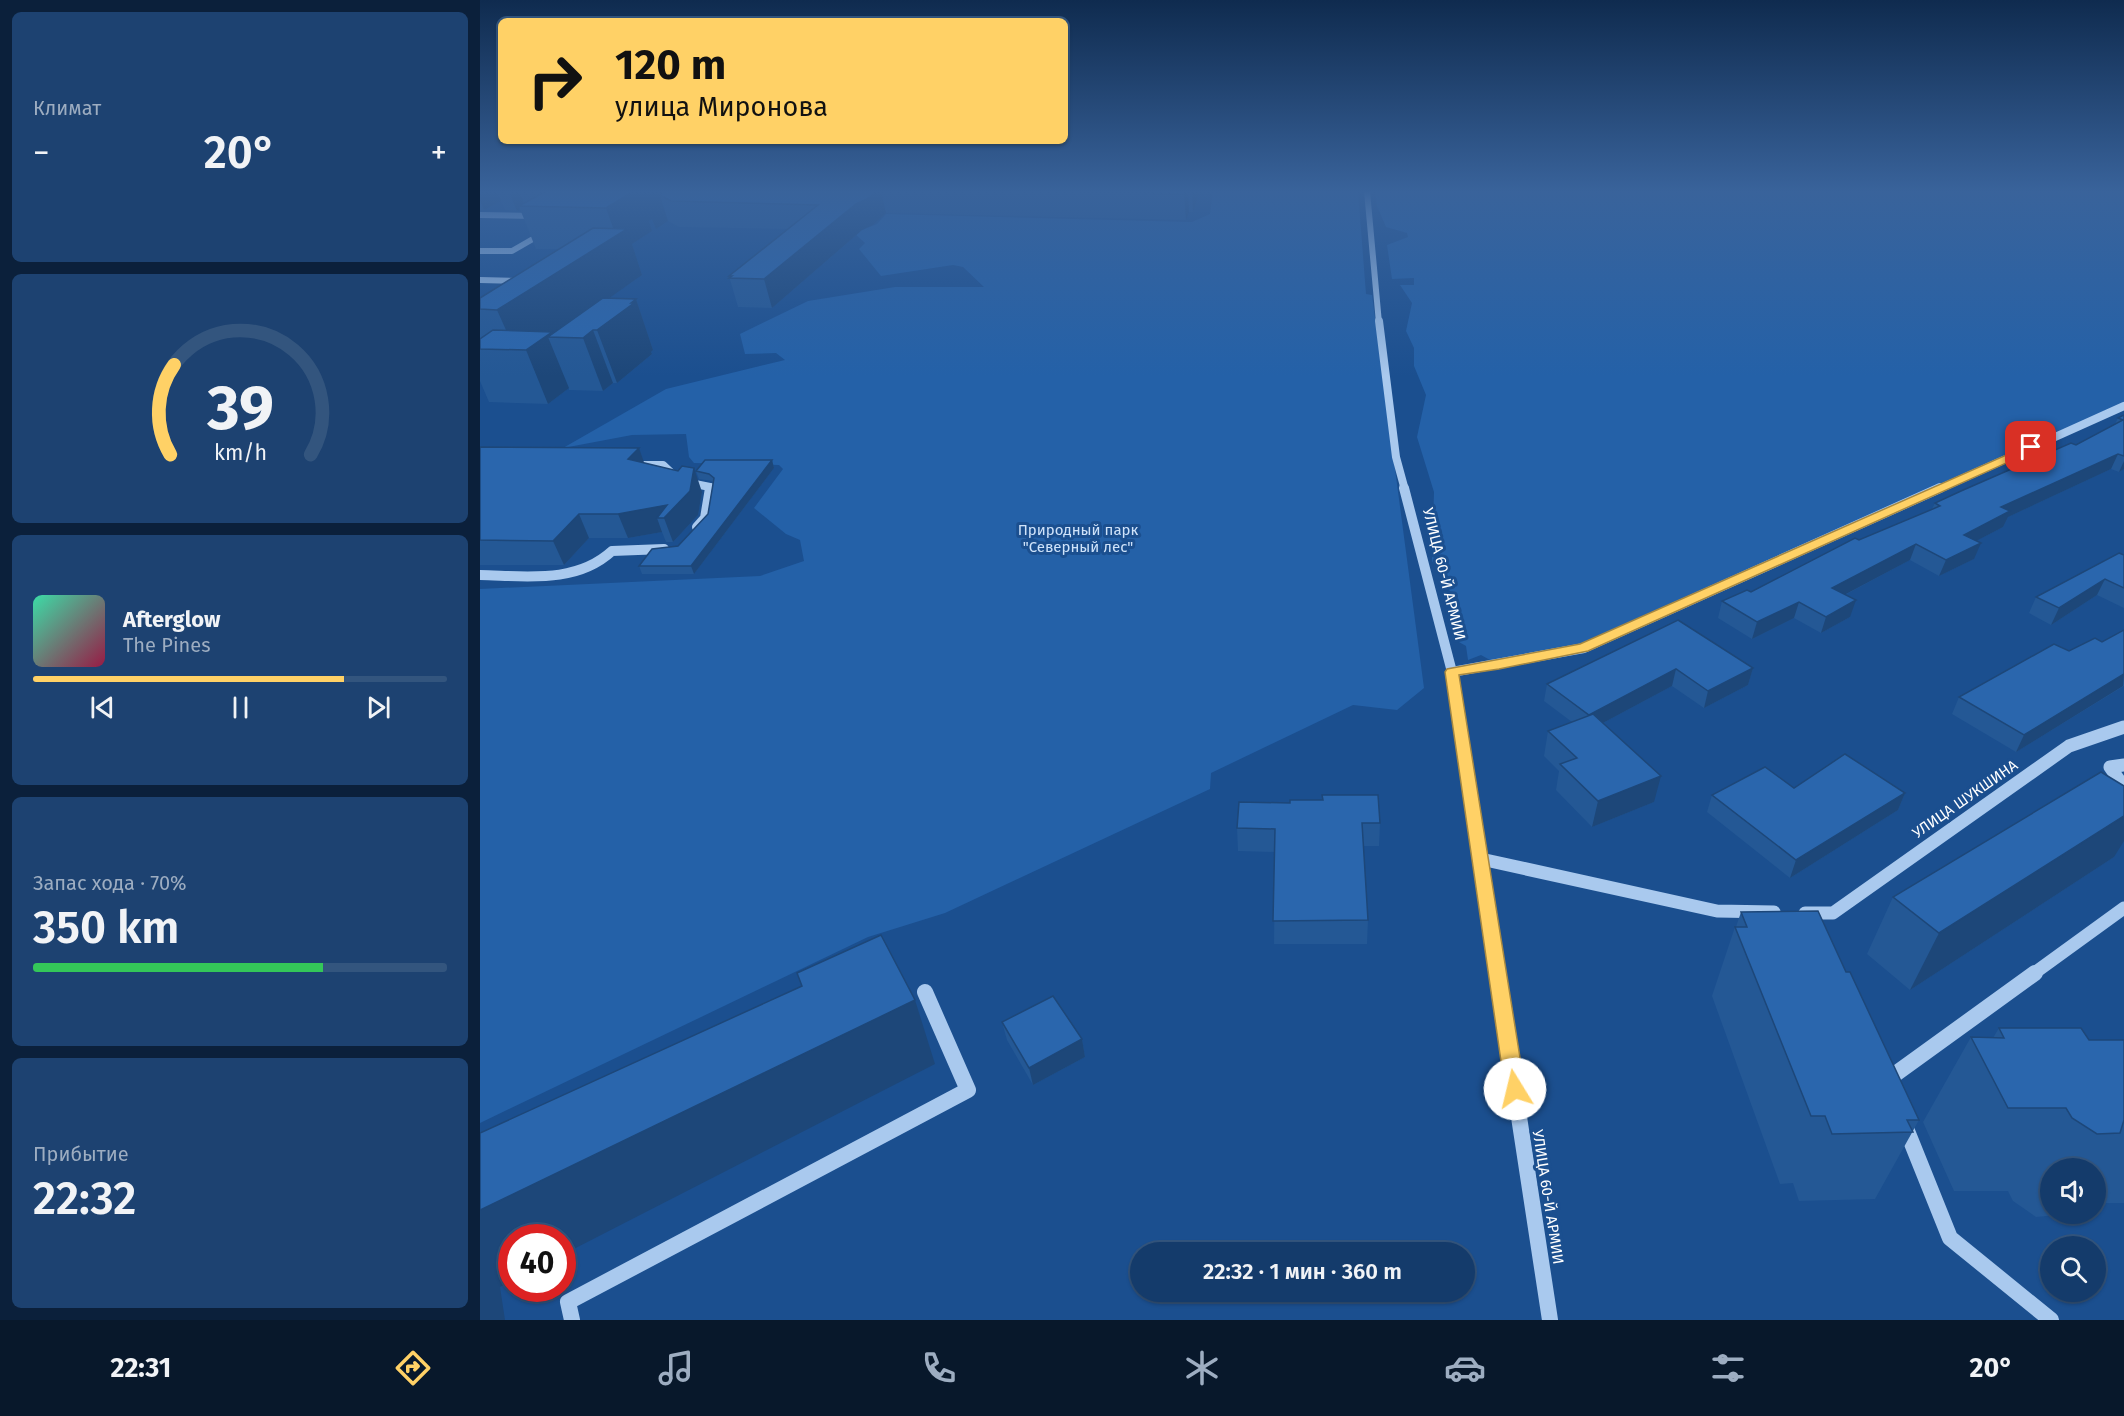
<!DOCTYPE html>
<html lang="ru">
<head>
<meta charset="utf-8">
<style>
  :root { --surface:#143b6b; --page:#1d4271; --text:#f1f3f6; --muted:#9dadc1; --line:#33557e; --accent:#ffd166 }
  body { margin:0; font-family:"Fira Sans",sans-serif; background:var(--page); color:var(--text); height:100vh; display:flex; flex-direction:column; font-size:22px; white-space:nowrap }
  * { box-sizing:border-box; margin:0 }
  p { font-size:20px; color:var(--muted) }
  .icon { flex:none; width:33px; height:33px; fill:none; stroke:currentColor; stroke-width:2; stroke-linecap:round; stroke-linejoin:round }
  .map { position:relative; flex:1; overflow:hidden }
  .sheet { display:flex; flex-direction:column; gap:12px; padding:12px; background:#0b203b; width:480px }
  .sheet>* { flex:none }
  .hud { position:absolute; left:18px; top:18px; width:570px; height:126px; border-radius:9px; box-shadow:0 2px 4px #0004,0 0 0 2px var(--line); background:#ffd166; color:#111; overflow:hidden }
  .buttons { position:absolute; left:1560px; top:1158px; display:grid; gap:12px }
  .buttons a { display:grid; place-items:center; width:66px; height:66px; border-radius:50%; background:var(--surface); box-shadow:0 2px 4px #0004,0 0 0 2px var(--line); font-size:30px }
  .speed { position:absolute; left:18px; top:1224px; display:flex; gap:12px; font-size:30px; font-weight:700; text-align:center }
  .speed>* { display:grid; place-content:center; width:78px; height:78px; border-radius:50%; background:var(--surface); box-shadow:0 2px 4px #0004,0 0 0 2px var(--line); line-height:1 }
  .speed .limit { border:9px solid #d22; background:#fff; color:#111 }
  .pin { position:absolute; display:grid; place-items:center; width:51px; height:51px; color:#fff; margin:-26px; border-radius:12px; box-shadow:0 3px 9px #0006 }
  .me { position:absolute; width:66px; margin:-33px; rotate:351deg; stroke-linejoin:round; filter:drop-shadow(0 0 4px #0008) }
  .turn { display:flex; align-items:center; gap:21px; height:126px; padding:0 18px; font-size:27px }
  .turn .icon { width:78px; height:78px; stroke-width:2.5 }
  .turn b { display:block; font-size:42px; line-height:51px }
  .big { font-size:45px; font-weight:600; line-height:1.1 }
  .sheet .widget { flex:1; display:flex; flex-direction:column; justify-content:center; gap:9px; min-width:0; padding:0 21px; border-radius:9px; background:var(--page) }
  .sheet .dial { align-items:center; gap:0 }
  .dial svg { height:156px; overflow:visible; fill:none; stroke:var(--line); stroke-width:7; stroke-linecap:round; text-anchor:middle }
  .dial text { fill:var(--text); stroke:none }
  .song { display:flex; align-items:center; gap:18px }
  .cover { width:72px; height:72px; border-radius:9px; background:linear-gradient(135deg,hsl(160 70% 55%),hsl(340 70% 35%)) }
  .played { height:6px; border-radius:3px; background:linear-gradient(90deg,var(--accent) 75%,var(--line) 75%) }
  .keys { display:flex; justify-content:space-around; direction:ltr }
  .heat { display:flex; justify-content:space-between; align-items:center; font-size:33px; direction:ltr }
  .charge { height:9px; border-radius:4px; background:linear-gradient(90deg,#34c759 70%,var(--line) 0) }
  .trip { position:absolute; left:650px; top:1242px; width:345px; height:60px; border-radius:30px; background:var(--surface); box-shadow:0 2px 4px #0004,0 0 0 2px var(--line); font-weight:600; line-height:60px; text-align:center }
  .tabs { display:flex; height:96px; justify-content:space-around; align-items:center; background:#08182b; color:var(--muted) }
  .tabs .icon { width:42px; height:42px }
  .tabs .active { color:var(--accent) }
  .tabs b { font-size:27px; color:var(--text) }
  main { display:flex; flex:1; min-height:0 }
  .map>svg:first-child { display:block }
</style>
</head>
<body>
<main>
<section class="sheet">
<div class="widget"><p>Климат</p>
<div class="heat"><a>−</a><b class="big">20°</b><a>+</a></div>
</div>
<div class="widget dial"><svg viewBox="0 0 100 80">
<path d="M14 69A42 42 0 1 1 86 69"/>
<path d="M14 69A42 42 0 0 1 16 23" stroke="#ffd166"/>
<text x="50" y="56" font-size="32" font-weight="700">39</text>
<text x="50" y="72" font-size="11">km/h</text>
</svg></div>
<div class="widget">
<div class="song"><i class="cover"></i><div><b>Afterglow</b><p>The Pines</p></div></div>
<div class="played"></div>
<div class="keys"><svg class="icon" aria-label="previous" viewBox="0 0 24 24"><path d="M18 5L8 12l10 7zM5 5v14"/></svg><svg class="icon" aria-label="pause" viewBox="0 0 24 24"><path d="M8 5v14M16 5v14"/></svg><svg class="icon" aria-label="next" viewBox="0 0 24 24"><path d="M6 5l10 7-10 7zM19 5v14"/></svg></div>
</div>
<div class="widget"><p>Запас хода · 70%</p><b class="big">350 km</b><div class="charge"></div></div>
<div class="widget"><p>Прибытие</p><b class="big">22:32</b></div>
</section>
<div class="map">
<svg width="1644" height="1320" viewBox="0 0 1644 1320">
  <rect width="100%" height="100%" fill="#1b4f8f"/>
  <!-- green -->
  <g fill="#2461a8">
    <polygon points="733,191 878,191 886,294 892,295 944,688 917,710 873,705 731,773 730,789 465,913 388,937 0,1123 0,589 280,576 324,561 320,540 306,534 274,508 303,469 299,465 214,463 209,457 206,434 152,435 83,448 186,389 305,360 296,353 265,354 260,334 328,301 415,287 504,287 483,267 473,265 401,276 379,249 385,243 374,233 397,224 406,214 712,222 730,214"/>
    <polygon points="895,191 1644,191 1644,403 1104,648 1019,665 1001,655 988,660 986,646 979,642 984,633 980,608 952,561 954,492 937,437 946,395 934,366 934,348 926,331 932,303 920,285 934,285 934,278 912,279 907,245 928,237 927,233 906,227 897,206"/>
  </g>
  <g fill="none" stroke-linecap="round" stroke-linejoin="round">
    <!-- minor-far4 -->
    <g stroke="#a9c9ee" stroke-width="6">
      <polyline points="887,191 899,323"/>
      <polyline points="0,215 57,216"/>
      <polyline points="0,251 32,251 65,232"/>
      <polyline points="0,280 42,281"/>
    </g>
    <!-- minor-far3 -->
    <g stroke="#a9c9ee" stroke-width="8">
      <polyline points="899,321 916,457 925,490"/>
      <polyline points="158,465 183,465 200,481 230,487 230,490"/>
      <polyline points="1457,490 1644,406"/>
    </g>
    <!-- minor-far2 -->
    <g stroke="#a9c9ee" stroke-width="10">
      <polyline points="924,488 972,672 977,703"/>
      <polyline points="217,527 225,518 230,488"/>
      <path d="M0,575C46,576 96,584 132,551L184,549"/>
      <polyline points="972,672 1104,648 1460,488"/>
    </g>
    <!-- minor-far1 -->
    <g stroke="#a9c9ee" stroke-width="13">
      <polyline points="976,701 1018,974"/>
      <polyline points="1644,765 1630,767 1644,787"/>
      <polyline points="1001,859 1237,911 1294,912"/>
      <polyline points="1325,913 1353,913 1589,746 1644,727"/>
      <polyline points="1553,974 1644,908"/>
    </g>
    <!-- minor -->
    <g stroke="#a9c9ee" stroke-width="16">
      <polyline points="1017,973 1070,1320"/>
      <polyline points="1407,1080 1555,973"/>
      <polyline points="1425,1126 1470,1238 1571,1320"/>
      <polyline points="92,1320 88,1302 488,1090 445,992"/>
    </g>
  </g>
  <!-- wall -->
  <g fill="#245895">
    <polygon points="0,191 720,191 713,212 709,212 706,220 406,213 393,225 382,230 292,308 258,307 249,276 307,229 199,227 188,221 176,229 172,219 169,221 172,231 152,244 162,275 129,298 156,299 173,350 171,352 172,354 137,383 133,383 123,391 89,390 89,388 68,404 9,402 0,381 0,298 78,249 56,249 40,209 37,211 25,210 21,201 4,210 0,210"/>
    <polygon points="1644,415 1644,469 1639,472 1631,469 1528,517 1523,527 1496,541 1494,559 1459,576 1430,560 1365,595 1370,617 1341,633 1314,618 1272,639 1238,618 1242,601 1271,592 1379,540 1452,509 1455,503 1596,445 1635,424 1638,418"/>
    <polygon points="0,447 164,463 222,492 218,515 193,542 186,542 182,532 148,538 109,538 84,565 0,565"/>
    <polygon points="292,460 294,468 214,574 162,574 159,566 198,546 228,514 233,483 232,481 219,479 216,471"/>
    <polygon points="1644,555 1644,608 1617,595 1571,625 1549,613 1556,597"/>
    <polygon points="1198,620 1273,668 1268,685 1224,708 1192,686 1123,723 1174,802 1112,827 1076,790 1079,771 1064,756 1068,731 1092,722 1064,701 1067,684"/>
    <polygon points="1644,630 1644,686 1536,752 1472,714 1479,697 1589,651 1622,642"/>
    <polygon points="1314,788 1425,793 1418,810 1310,878 1227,812 1232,795"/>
    <polygon points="759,802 900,823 899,846 883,846 888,920 887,944 794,944 795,852 758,851 757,828"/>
    <polygon points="1634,857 1430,990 1387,954 1413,897"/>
    <polygon points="1261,912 1366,972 1439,1120 1395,1199 1319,1201 1313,1183 1300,1184 1232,996 1255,927 1256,927"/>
    <polygon points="522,1022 602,1039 605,1057 553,1085 527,1040"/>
    <polygon points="1519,1028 1609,1040 1644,1040 1644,1203 1618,1203 1616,1199 1616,1168 1570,1168 1570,1214 1579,1214 1577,1215 1556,1217 1533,1201 1528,1191 1474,1191 1443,1122 1491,1037 1513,1038"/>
  </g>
  <!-- shaded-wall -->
  <g fill="#1d4779">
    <polygon points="0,191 17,191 21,201 4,210 0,200"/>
    <polygon points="29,191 39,191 45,206 39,206 40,209 37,211"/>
    <polygon points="153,191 182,191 183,197 180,195 188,221 176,229 172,219 169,221 172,231 152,244 162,275 74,337 68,337 89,388 68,404 46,350 35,350 17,310 136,236 126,208"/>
    <polygon points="396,191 401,191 406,213 393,225 382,230 292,308 284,279 376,204"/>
    <polygon points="705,191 708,191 709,212 706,220 704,194"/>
    <polygon points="712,191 720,191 713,212"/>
    <polygon points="156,299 173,350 171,352 172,354 137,383 117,330"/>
    <polygon points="113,330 133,383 123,391 103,338"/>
    <polygon points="159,448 167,471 148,459"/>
    <polygon points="1638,454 1631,469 1528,517 1523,527 1477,551 1484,535 1521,507"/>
    <polygon points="292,460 294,468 214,574 211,566"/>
    <polygon points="1644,461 1644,469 1639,472"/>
    <polygon points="214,468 222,492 218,515 193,542 184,518 177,518 182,532 148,538 138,514"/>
    <polygon points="99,514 109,538 84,565 73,541"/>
    <polygon points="1501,543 1494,559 1459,576 1466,560"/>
    <polygon points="1436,544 1430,560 1347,604 1352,588"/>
    <polygon points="1625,579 1617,595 1571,625 1579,608"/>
    <polygon points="1376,600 1370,617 1341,633 1346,617"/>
    <polygon points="1319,602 1314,618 1272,639 1277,622"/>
    <polygon points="1273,668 1268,685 1224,708 1228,691"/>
    <polygon points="1196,669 1192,686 1106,732 1109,715"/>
    <polygon points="1644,674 1643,686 1536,752 1544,735"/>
    <polygon points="1181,776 1174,802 1112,827 1118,801"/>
    <polygon points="1425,793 1418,810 1310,878 1316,860"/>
    <polygon points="1644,816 1644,841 1634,857 1430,990 1459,933"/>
    <polygon points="435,1000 455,1064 82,1255 82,1238 32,1238 32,1281 20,1287 25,1320 0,1320 0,1210"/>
    <polygon points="602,1039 605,1057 553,1085 549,1068"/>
  </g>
  <!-- building -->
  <g fill="#2a66ad" stroke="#1d4779" stroke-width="1.5">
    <polygon points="66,191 154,191 126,208 39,206"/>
    <polygon points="185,191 396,191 387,199 376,204 284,279 249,278 252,276 249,276 338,205 191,201 180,195 167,203"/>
    <polygon points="583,191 705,191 704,194"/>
    <polygon points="113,228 147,229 17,310 0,309 0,298"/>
    <polygon points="123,298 156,299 151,303 154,303 117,330 113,330 103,338 68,337"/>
    <polygon points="13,330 72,332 46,350 0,349 0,339"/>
    <polygon points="1644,415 1644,456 1638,454 1521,507 1530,511 1484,535 1501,543 1466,560 1436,544 1352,588 1376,600 1346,617 1319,602 1277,622 1242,601 1267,590 1271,592 1375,538 1379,540 1460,506 1455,503 1481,491 1591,443 1596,445 1643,420 1638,418"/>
    <polygon points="0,447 159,448 148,459 198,471 202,466 214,468 210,491 184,518 177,518 187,505 138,514 99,514 73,541 0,540"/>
    <polygon points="225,460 292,460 211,566 159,566 172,549 198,546 228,514 234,478 229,474 216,471"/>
    <polygon points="1639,553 1644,555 1644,588 1625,579 1579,608 1556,597"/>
    <polygon points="1198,620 1273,668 1228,691 1196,669 1109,715 1067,684"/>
    <polygon points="1644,630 1644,674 1544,735 1479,697 1574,644 1589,651 1615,638 1622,642"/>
    <polygon points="1113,714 1181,776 1118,801 1080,764 1097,758 1068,731"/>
    <polygon points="1365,754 1425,793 1316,860 1232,795 1285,767 1314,788"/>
    <polygon points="1621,772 1644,786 1644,816 1459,933 1413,897"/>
    <polygon points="842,795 898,795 900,823 882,823 888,920 793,921 795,829 757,828 759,802 810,803 810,800 843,800"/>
    <polygon points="1338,911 1366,972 1370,972 1439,1120 1427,1120 1433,1132 1352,1134 1345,1116 1331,1116 1255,927 1267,927 1261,912"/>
    <polygon points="401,935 435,1000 0,1210 0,1133 322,986 317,973"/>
    <polygon points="573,996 602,1039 549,1068 522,1022"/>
    <polygon points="1519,1028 1601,1028 1609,1040 1644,1040 1644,1120 1640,1133 1617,1134 1592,1118 1586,1108 1528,1108 1491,1037 1524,1038"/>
  </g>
  <!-- sky -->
  <linearGradient id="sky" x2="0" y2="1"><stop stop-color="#0f2b4f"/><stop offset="0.51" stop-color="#39639b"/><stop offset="1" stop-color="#39639b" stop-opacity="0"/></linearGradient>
  <rect width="1644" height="376" fill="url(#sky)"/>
  <!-- route -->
  <polygon fill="#ffd166" stroke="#a68842" stroke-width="1.5" points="1551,444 1557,447 1555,450 1108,651 1019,669 979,675 1045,1089 1042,1096 1035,1098 1028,1096 1025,1089 965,672 967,669 1100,644"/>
  <g text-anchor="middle" stroke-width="6" stroke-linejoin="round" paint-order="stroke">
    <!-- park labels -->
    <g font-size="15" fill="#cfe3fa" stroke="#1b4f8f">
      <text x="598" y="535">Природный парк<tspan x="598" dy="17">"Северный лес"</tspan></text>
    </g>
    <!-- street labels -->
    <g font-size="15" fill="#fff" stroke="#1b4f8f">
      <text transform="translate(964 574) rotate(76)" y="5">УЛИЦА 60-Й АРМИИ</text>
      <text transform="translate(1485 799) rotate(-35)" y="5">УЛИЦА ШУКШИНА</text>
      <text transform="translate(1068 1197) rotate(81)" y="5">УЛИЦА 60-Й АРМИИ</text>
    </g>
  </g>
</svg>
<div class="buttons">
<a><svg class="icon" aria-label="sound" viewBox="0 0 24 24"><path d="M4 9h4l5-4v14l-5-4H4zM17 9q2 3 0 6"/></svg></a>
<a><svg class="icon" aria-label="search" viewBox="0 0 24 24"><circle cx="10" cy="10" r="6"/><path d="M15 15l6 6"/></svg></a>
</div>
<div class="speed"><div class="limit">40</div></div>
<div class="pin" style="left:1551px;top:447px;background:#d93025"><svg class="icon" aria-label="arrive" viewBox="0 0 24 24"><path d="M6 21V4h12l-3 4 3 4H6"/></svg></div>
<svg class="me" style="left:1035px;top:1089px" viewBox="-20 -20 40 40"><circle r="19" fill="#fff"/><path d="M0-13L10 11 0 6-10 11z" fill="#ffd166"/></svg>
<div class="trip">22:32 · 1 мин · 360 m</div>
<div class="hud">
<div class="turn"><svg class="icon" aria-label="right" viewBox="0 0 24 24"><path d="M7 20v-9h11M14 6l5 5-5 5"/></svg><div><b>120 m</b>улица Миронова</div></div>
</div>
</div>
</main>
<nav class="tabs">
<b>22:31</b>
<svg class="icon active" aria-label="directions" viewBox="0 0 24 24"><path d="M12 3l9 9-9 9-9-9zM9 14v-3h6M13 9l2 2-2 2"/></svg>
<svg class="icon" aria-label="music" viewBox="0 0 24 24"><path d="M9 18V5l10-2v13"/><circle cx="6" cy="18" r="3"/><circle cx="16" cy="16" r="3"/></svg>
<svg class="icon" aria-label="phone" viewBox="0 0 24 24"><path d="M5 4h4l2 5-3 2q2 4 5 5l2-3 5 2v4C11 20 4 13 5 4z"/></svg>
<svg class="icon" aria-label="climate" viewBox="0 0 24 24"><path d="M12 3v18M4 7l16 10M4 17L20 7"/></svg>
<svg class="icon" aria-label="car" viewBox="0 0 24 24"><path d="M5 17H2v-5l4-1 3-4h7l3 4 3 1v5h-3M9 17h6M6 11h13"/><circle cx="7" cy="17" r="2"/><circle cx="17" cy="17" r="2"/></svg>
<svg class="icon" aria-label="filters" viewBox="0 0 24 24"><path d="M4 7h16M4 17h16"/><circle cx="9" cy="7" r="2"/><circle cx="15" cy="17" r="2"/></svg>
<b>20°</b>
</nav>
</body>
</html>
